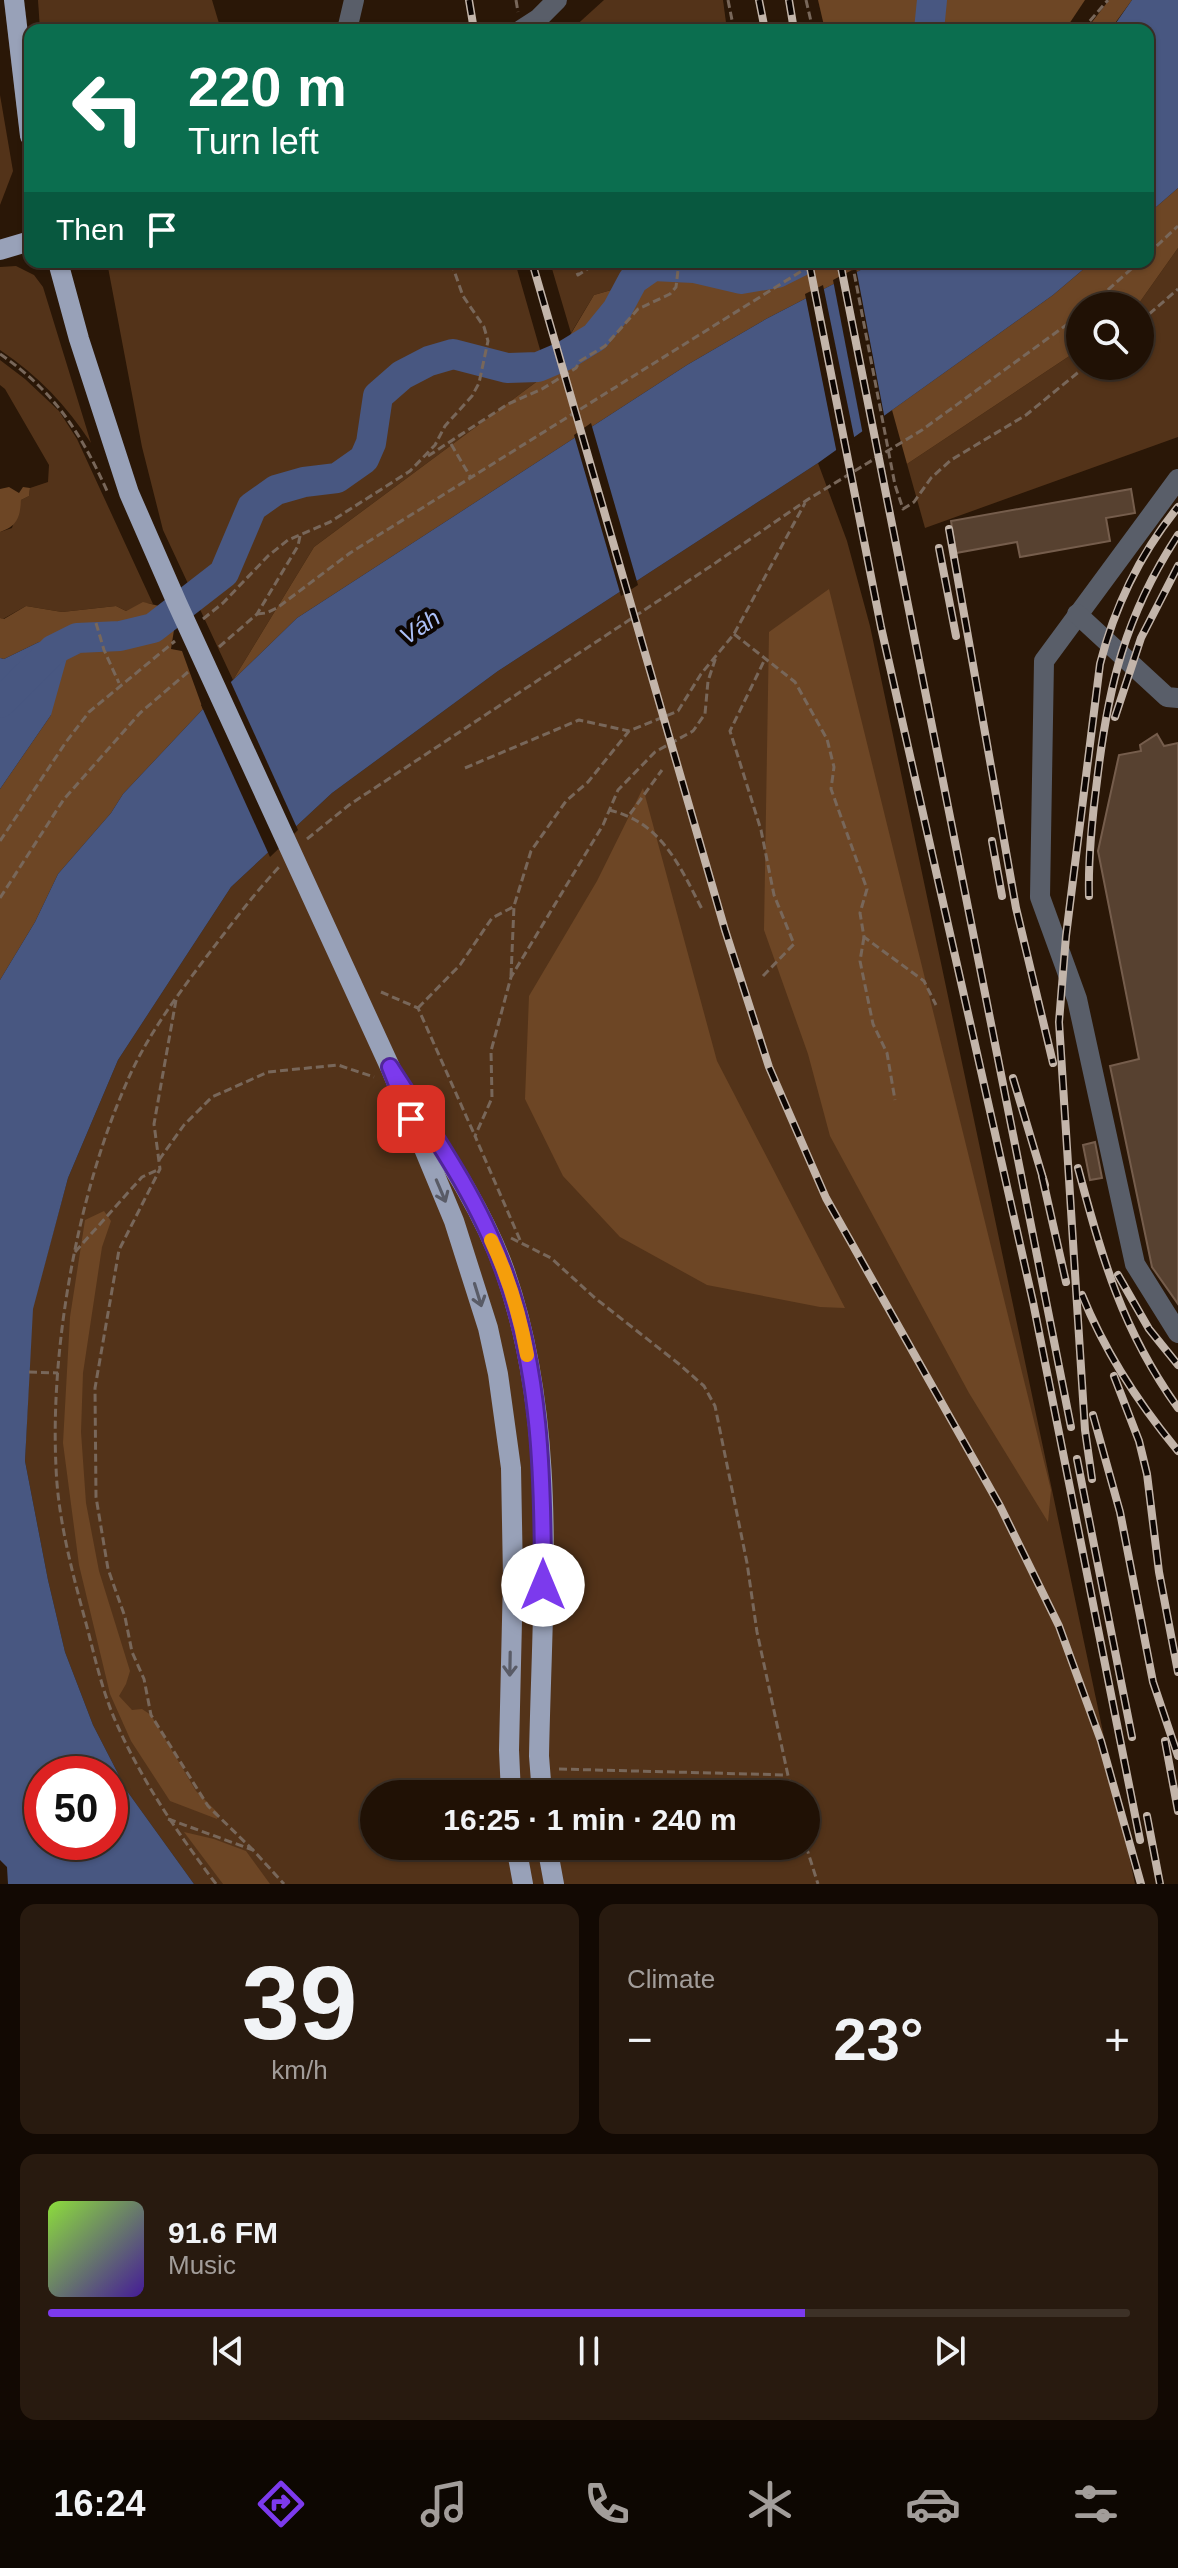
<!DOCTYPE html>
<html lang="en">
<head>
<meta charset="utf-8">
<style>
  :root { --surface:#201105; --page:#281a0f; --text:#f1f3f6; --muted:#a29d9a; --line:#3d3127; --accent:#7c3aed }
  body { margin:0; font-family:Arial,sans-serif; background:var(--page); color:var(--text); height:100vh; display:flex; flex-direction:column; font-size:30px; white-space:nowrap }
  * { box-sizing:border-box; margin:0 }
  p { font-size:26px; color:var(--muted) }
  .icon { flex:none; width:44px; height:44px; fill:none; stroke:currentColor; stroke-width:2; stroke-linecap:round; stroke-linejoin:round }
  .map { position:relative; height:1884px; overflow:hidden }
  .sheet { display:flex; flex-direction:column; gap:20px; padding:20px; background:#120903; flex:1 }
  .sheet>* { flex:none }
  .guide { position:absolute; left:24px; top:24px; width:1130px; height:244px; border-radius:16px; box-shadow:0 2px 6px #0004,0 0 0 2px var(--line); background:#0b6e4f; color:#fff; overflow:hidden }
  .fabs { position:absolute; left:1066px; top:292px; display:grid; gap:16px }
  .fabs a { display:grid; place-items:center; width:88px; height:88px; border-radius:50%; background:var(--surface); box-shadow:0 2px 6px #0004,0 0 0 2px var(--line); font-size:40px }
  .speed { position:absolute; left:24px; top:1756px; display:flex; gap:16px; font-size:40px; font-weight:700; text-align:center }
  .speed>* { display:grid; place-content:center; width:104px; height:104px; border-radius:50%; background:var(--surface); box-shadow:0 2px 6px #0004,0 0 0 2px var(--line); line-height:1 }
  .speed .limit { border:12px solid #d22; background:#fff; color:#111 }
  .pin { position:absolute; display:grid; place-items:center; width:68px; height:68px; color:#fff; margin:-34px; border-radius:16px; box-shadow:0 4px 12px #0006 }
  .me { position:absolute; width:88px; margin:-44px; rotate:0deg; stroke-linejoin:round; filter:drop-shadow(0 0 6px #0008) }
  .turn { display:flex; align-items:center; gap:28px; height:168px; padding:0 32px; font-size:36px }
  .turn .icon { width:104px; height:104px; stroke-width:2.5 }
  .turn b { display:block; font-size:56px; line-height:68px }
  .then { display:flex; align-items:center; height:76px; padding:0 32px; background:#0003; gap:16px; font-size:30px }
  .big { font-size:60px; font-weight:800; line-height:1.1 }
  .sheet .tile { flex:1; display:flex; flex-direction:column; justify-content:center; gap:12px; min-width:0; padding:0 28px; border-radius:16px; background:var(--page) }
  .sheet .dial { align-items:center; gap:0 }
  .dial b { font-size:104px; line-height:1 }
  .song { display:flex; align-items:center; gap:24px }
  .cover { width:96px; height:96px; border-radius:12px; background:linear-gradient(135deg,hsl(90 70% 55%),hsl(260 70% 35%)) }
  .played { height:8px; border-radius:4px; background:linear-gradient(90deg,var(--accent) 70%,var(--line) 70%) }
  .keys { display:flex; justify-content:space-around; direction:ltr }
  .heat { display:flex; justify-content:space-between; align-items:center; font-size:44px; direction:ltr }
  .sheet .tiles { flex:1; display:grid; gap:20px; grid-template-columns:1fr 1fr }
  .tile:last-child { grid-column:span 2 }
  .trip { position:absolute; left:360px; top:1780px; width:460px; height:80px; border-radius:40px; background:var(--surface); box-shadow:0 2px 6px #0004,0 0 0 2px var(--line); font-weight:800; line-height:80px; text-align:center }
  .tabs { display:flex; height:128px; justify-content:space-around; align-items:center; background:#0d0702; color:var(--muted) }
  .tabs .icon { width:56px; height:56px }
  .tabs .active { color:var(--accent) }
  .tabs b { font-size:36px; color:var(--text) }
  .map>svg:first-child { display:block }
</style>
</head>
<body>
<div class="map">
<svg width="1178" height="1884" viewBox="0 0 1178 1884">
  <rect width="100%" height="100%" fill="#2a1707"/>
  <!-- green -->
  <g fill="#533319" fill-rule="evenodd">
    <polygon points="38,0 212,0 221,30 40,30"/>
    <polygon points="604,0 723,0 727,30 571,30"/>
    <polygon points="0,95 13,171 0,205"/>
    <polygon points="1178,248 1178,437 925,528 907,464 1080,349 1080,366 1140,366 1140,306 1137,306"/>
    <polygon points="107,262 515,262 547,374 314,547 233,680 163,530 142,447"/>
    <polygon points="550,262 709,262 594,295 571,333"/>
    <path d="M16,266L34,275L43,287L91,443C67,406 38,375 0,350V267Z"/>
    <polygon points="0,360 25,379 59,411 77,439 153,604 143,603 126,611 116,606 62,612 26,606 3,619 0,618 0,532 12,528 21,500 29,496 30,488 48,482 49,465 5,389 0,385"/>
    <path d="M818,463L847,541L870,626L1135,1884H194L127,1791L93,1725L65,1652L48,1580L25,1461L32,1310L68,1178L118,1060L231,887L332,793L498,671ZM374,1794H806V1846H374Z"/>
  </g>
  <!-- forest -->
  <g fill="#6d4625">
    <polygon points="818,0 1085,0 1065,30 825,30"/>
    <polygon points="1109,0 1132,0 1110,30 1086,30"/>
    <polygon points="1178,188 1178,248 1137,306 1080,306 1080,349 907,464 892,410 1053,295 1092,262 1148,262 1148,214"/>
    <polygon points="709,262 876,262 766,319 687,365 297,618 233,680 314,547 547,374 594,295"/>
    <path d="M9,487L19,493L23,487L30,488L29,496L21,500C20,518 17,526 0,532V489Z"/>
    <polygon points="829,589 1051,1490 1048,1522 969,1393 830,1136 808,1054 764,930 769,632"/>
    <polygon points="143,602 159,606 159,618 174,630 171,649 182,651 203,709 123,794 111,813 58,874 35,922 0,980 0,789 51,715 39,642 4,659 0,658 0,618 4,619 26,606 62,612 116,606 126,611"/>
    <polygon points="643,788 717,1061 845,1308 820,1307 707,1285 620,1237 563,1176 525,1099 529,996 597,881"/>
    <polygon points="104,1211 111,1221 102,1247 83,1373 81,1432 86,1503 99,1571 130,1671 126,1684 119,1696 132,1710 142,1709 151,1715 196,1791 218,1813 217,1819 170,1801 131,1741 110,1694 79,1565 63,1443 70,1317 85,1220"/>
    <polygon points="184,1832 214,1839 246,1851 270,1884 223,1884"/>
  </g>
  <!-- water -->
  <g fill="#485781" fill-rule="evenodd">
    <polygon points="1132,0 1178,0 1178,188 1148,214 1148,30 1111,30"/>
    <path d="M876,262H1092L1053,295L818,463L498,671L332,793L231,887L118,1060L68,1178L33,1309L25,1461L48,1580L65,1652L93,1725L127,1791L194,1884H8L7,1867L0,1860V980L35,922L58,874L111,813L123,794L203,709L297,618L687,365L766,319ZM42,1774H110V1842H42Z"/>
    <polygon points="39,642 67,658 51,715 0,789 0,658 4,659"/>
  </g>
  <!-- pier -->
  <g fill="#2a1707">
    <polygon points="856,268 885,420 863,435 833,280"/>
    <polygon points="823,285 855,441 837,454 805,294"/>
    <polygon points="591,423 638,585 621,596 574,435"/>
    <polygon points="229,678 298,830 270,857 201,705"/>
  </g>
  <g fill="none" stroke-linecap="round" stroke-linejoin="round">
    <!-- river -->
    <g stroke="#485781" stroke-width="30">
      <polyline points="929,30 932,0"/>
      <polyline points="0,703 53,650 77,638 120,636 153,628 224,573 252,507 276,490 304,482 337,478 364,459 371,443 378,396 402,375 429,361 453,354 507,368 538,367 564,356 595,337 617,310 633,280 653,266 694,268 741,279 777,273 799,262"/>
    </g>
  </g>
  <!-- building -->
  <g fill="#574130" stroke="#755d4c" stroke-width="2">
    <polygon points="1131,489 1135,513 1106,518 1110,541 1020,557 1017,542 956,553 951,521"/>
    <polygon points="1157,734 1164,746 1178,743 1178,1304 1152,1267 1110,1066 1139,1059 1098,851 1119,755 1141,751 1140,745"/>
    <polygon points="1095,1142 1102,1178 1090,1180 1083,1145"/>
  </g>
  <g fill="none" stroke-linecap="round" stroke-linejoin="round">
    <!-- path -->
    <g stroke="#78675a" stroke-width="3" stroke-dasharray="8 4" stroke-linecap="butt">
      <polyline points="516,0 518,12"/>
      <polyline points="728,0 734,30"/>
      <polyline points="806,0 813,30"/>
      <polyline points="1082,30 1108,0"/>
      <polyline points="1148,254 1178,226"/>
      <polyline points="572,262 578,275 598,262"/>
      <polyline points="852,262 895,485 903,509 914,502 931,478 951,460 1026,415 1086,366"/>
      <polyline points="1090,306 1139,262"/>
      <polyline points="1140,322 1178,289"/>
      <path d="M0,354C55,392 81,433 108,493"/>
      <polyline points="451,444 471,478"/>
      <polyline points="428,456 508,404 542,389 576,368 580,361 605,346 638,309 670,294 676,287 679,262"/>
      <polyline points="257,614 266,613 277,608 350,553 816,262"/>
      <polyline points="203,619 223,603 268,556 288,540 330,522 410,471 435,445 445,426 472,396 479,383 488,341 484,327 463,296 451,262"/>
      <polyline points="96,623 104,650 119,683"/>
      <polyline points="734,634 795,682 827,739 834,767 831,789 867,889 860,913 864,937 924,981 936,1005"/>
      <polyline points="219,647 257,614 298,546 300,536"/>
      <polyline points="465,768 579,720 629,731"/>
      <path d="M609,810C662,822 680,867 703,911"/>
      <polyline points="630,814 662,770"/>
      <polyline points="307,839 349,805 711,566 807,500 922,430 1080,315"/>
      <polyline points="0,841 66,742 89,712 175,641"/>
      <polyline points="0,898 64,799 140,713 188,672"/>
      <polyline points="864,937 860,961 873,1024 887,1053 895,1100"/>
      <polyline points="511,976 514,906 531,851 566,801 588,782 629,731 678,711 701,674 734,634 805,503"/>
      <polyline points="763,976 794,944 774,895 761,830 730,731 765,659"/>
      <polyline points="381,992 418,1008 475,1136"/>
      <polyline points="176,1000 154,1124 160,1169 119,1250 95,1388 96,1497 108,1569 125,1617 132,1652 144,1679 151,1715 208,1806 253,1850"/>
      <polyline points="418,1008 460,965 492,918 513,907"/>
      <polyline points="159,1160 184,1125 212,1097 268,1072 338,1065 374,1077"/>
      <polyline points="511,1238 551,1258 595,1298 679,1364 704,1386 715,1406 747,1563 757,1632 792,1794"/>
      <polyline points="520,1240 475,1136 492,1098 491,1051 511,977 603,825 618,790 655,752 693,731 705,714 708,681 716,657"/>
      <polyline points="75,1252 142,1177 160,1169"/>
      <polyline points="29,1372 58,1373"/>
      <polyline points="559,1769 787,1775"/>
      <polyline points="168,1819 253,1850 284,1884"/>
      <polyline points="806,1846 818,1884"/>
      <path d="M216,1884C177,1832 141,1780 115,1720C102,1690 95,1658 87,1627C73,1575 58,1521 56,1467C50,1347 78,1193 126,1084C146,1037 176,997 207,956C230,926 253,895 279,867"/>
    </g>
    <!-- minor -->
    <g stroke="#595e69" stroke-width="20">
      <polyline points="347,30 354,0"/>
      <polyline points="521,30 538,19 557,0"/>
      <polyline points="1178,479 1044,661 1040,897 1077,999 1135,1264 1178,1333"/>
      <polyline points="1077,614 1167,697 1178,698"/>
    </g>
    <!-- major -->
    <g stroke="#98a1b8" stroke-width="20">
      <polyline points="14,0 30,136"/>
      <polyline points="0,250 30,241"/>
      <polyline points="58,262 79,339 129,493 177,603 390,1067 454,1221 488,1328 498,1374 511,1468 513,1577 509,1750 511,1794"/>
      <path d="M420,1115C451,1163 484,1214 504,1269C559,1423 542,1595 539,1756L542,1794"/>
      <polyline points="516,1846 523,1884"/>
      <polyline points="547,1846 554,1884"/>
    </g>
    <!-- rail casing -->
    <g stroke="#c3b5aa" stroke-width="8">
      <g id="rail">
        <polyline points="469,0 474,30"/>
        <polyline points="759,0 765,30"/>
        <polyline points="789,0 794,30"/>
        <polyline points="532,262 725,930 769,1067 826,1198 1000,1506 1059,1626 1101,1741 1141,1884"/>
        <polyline points="809,262 881,627 1033,1302 1140,1840"/>
        <polyline points="840,262 1071,1427"/>
        <polyline points="949,529 1016,908 1053,1063"/>
        <polyline points="939,548 956,636"/>
        <polyline points="1115,717 1141,638 1178,566"/>
        <polyline points="992,841 1002,896"/>
        <path d="M1089,896C1088,857 1092,819 1097,781C1108,686 1125,616 1178,535"/>
        <polyline points="1013,1078 1045,1185"/>
        <path d="M1078,1168C1102,1258 1122,1330 1178,1408"/>
        <polyline points="1042,1176 1066,1282"/>
        <polyline points="1118,1275 1149,1329 1178,1365"/>
        <path d="M1082,1295C1105,1352 1139,1404 1178,1451"/>
        <polyline points="1114,1376 1139,1441 1147,1474 1159,1572 1178,1672"/>
        <polyline points="1093,1415 1120,1512 1153,1682 1178,1756"/>
        <polyline points="1077,1459 1132,1737"/>
        <path d="M1092,1479L1085,1430L1059,1022L1066,936L1100,664C1115,605 1140,554 1178,507"/>
        <polyline points="1165,1741 1178,1811"/>
        <polyline points="1147,1816 1160,1884"/>
      </g>
    </g>
    <!-- rail -->
    <use href="#rail" stroke="#0c0502" stroke-width="5" stroke-dasharray="15" stroke-linecap="butt"/>
  </g>
  <!-- one-way arrows -->
  <defs><path id="oneway-shaft" d="M-6 0H5M1.5-3L5.5 0L1.5 3" fill="none" stroke-width="1.6" stroke-linecap="round" stroke-linejoin="round" transform="scale(2)"/></defs>
  <g stroke="#595b66">
    <use href="#oneway-shaft" transform="translate(441 1191) rotate(67)"/>
    <use href="#oneway-shaft" transform="translate(478 1295) rotate(73)"/>
    <use href="#oneway-shaft" transform="translate(510 1664) rotate(91)"/>
  </g>
  <g fill="none" stroke-linecap="round" stroke-linejoin="round">
    <!-- route casing -->
    <g stroke="#51269a" stroke-width="20">
      <path id="route" d="M411,1119L390,1067C431,1131 477,1196 503,1268C541,1369 543,1479 543,1585"/>
    </g>
    <!-- route -->
    <use href="#route" stroke="#7c3aed" stroke-width="14"/>
    <!-- slow -->
    <path stroke="#f59e0b" stroke-width="14" d="M491,1240C508,1276 520,1315 527,1355"/>
  </g>
  <g text-anchor="middle" stroke-width="8" stroke-linejoin="round" paint-order="stroke">
    <!-- water labels -->
    <g font-size="24" font-style="italic" fill="#abbff7" stroke="#0c0502">
      <text transform="translate(420 627) rotate(-34)" y="8">Váh</text>
    </g>
  </g>
</svg>
<div class="fabs">
<a><svg class="icon" aria-label="search" viewBox="0 0 24 24"><circle cx="10" cy="10" r="6"/><path d="M15 15l6 6"/></svg></a>
</div>
<div class="speed"><div class="limit">50</div></div>
<div class="pin" style="left:411px;top:1119px;background:#d93025"><svg class="icon" aria-label="arrive" viewBox="0 0 24 24"><path d="M6 21V4h12l-3 4 3 4H6"/></svg></div>
<svg class="me" style="left:543px;top:1585px" viewBox="-20 -20 40 40"><circle r="19" fill="#fff"/><path d="M0-13L10 11 0 6-10 11z" fill="#7c3aed"/></svg>
<div class="trip">16:25 · 1 min · 240 m</div>
<div class="guide">
<div class="turn"><svg class="icon" aria-label="left" viewBox="0 0 24 24"><path d="M17 20v-9H6M10 6l-5 5 5 5"/></svg><div><b>220 m</b>Turn left</div></div>
<div class="then">Then<svg class="icon" aria-label="arrive" viewBox="0 0 24 24"><path d="M6 21V4h12l-3 4 3 4H6"/></svg></div>
</div>
</div>
<section class="sheet">
<div class="tiles">
<div class="tile dial"><b>39</b><p>km/h</p></div>
<div class="tile"><p>Climate</p>
<div class="heat"><a>−</a><b class="big">23°</b><a>+</a></div>
</div>
<div class="tile">
<div class="song"><i class="cover"></i><div><b>91.6 FM</b><p>Music</p></div></div>
<div class="played"></div>
<div class="keys"><svg class="icon" aria-label="previous" viewBox="0 0 24 24"><path d="M18 5L8 12l10 7zM5 5v14"/></svg><svg class="icon" aria-label="pause" viewBox="0 0 24 24"><path d="M8 5v14M16 5v14"/></svg><svg class="icon" aria-label="next" viewBox="0 0 24 24"><path d="M6 5l10 7-10 7zM19 5v14"/></svg></div>
</div>
</div>
</section>
<nav class="tabs">
<b>16:24</b>
<svg class="icon active" aria-label="directions" viewBox="0 0 24 24"><path d="M12 3l9 9-9 9-9-9zM9 14v-3h6M13 9l2 2-2 2"/></svg>
<svg class="icon" aria-label="music" viewBox="0 0 24 24"><path d="M9 18V5l10-2v13"/><circle cx="6" cy="18" r="3"/><circle cx="16" cy="16" r="3"/></svg>
<svg class="icon" aria-label="phone" viewBox="0 0 24 24"><path d="M5 4h4l2 5-3 2q2 4 5 5l2-3 5 2v4C11 20 4 13 5 4z"/></svg>
<svg class="icon" aria-label="climate" viewBox="0 0 24 24"><path d="M12 3v18M4 7l16 10M4 17L20 7"/></svg>
<svg class="icon" aria-label="car" viewBox="0 0 24 24"><path d="M5 17H2v-5l4-1 3-4h7l3 4 3 1v5h-3M9 17h6M6 11h13"/><circle cx="7" cy="17" r="2"/><circle cx="17" cy="17" r="2"/></svg>
<svg class="icon" aria-label="filters" viewBox="0 0 24 24"><path d="M4 7h16M4 17h16"/><circle cx="9" cy="7" r="2"/><circle cx="15" cy="17" r="2"/></svg>
</nav>
</body>
</html>
